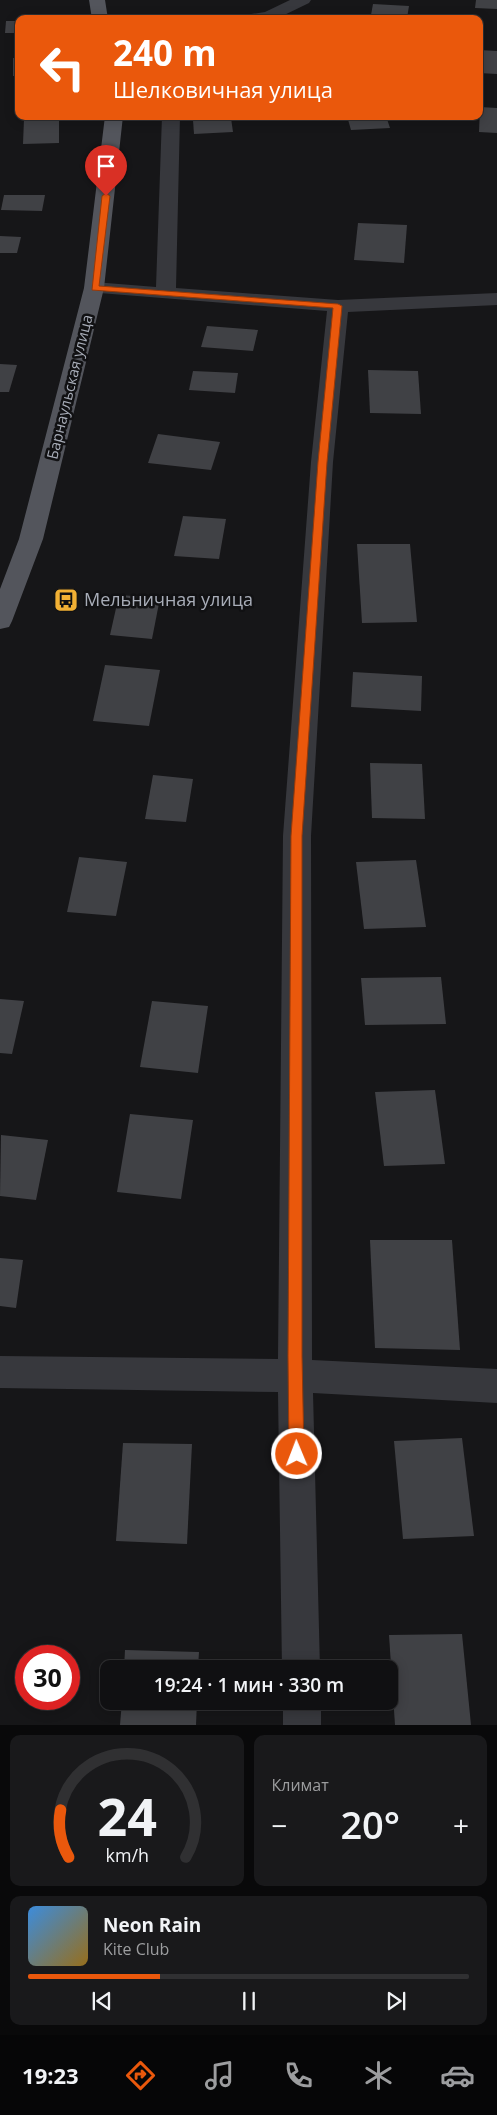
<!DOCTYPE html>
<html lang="ru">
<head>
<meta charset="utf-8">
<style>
  :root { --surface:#101012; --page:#19191b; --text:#f1f3f6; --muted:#9c9d9f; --line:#303032; --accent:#ea580c }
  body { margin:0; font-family:"Open Sans",sans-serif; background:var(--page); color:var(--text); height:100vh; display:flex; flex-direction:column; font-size:19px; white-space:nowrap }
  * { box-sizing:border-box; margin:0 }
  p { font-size:16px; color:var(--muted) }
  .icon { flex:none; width:28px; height:28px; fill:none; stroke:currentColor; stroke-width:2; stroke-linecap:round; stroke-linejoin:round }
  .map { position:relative; height:1725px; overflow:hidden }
  .panel { display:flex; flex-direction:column; gap:10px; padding:10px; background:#09090a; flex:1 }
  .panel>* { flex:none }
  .banner { position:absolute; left:15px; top:15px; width:468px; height:105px; border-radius:10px; box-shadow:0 2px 12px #0003,0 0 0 1px var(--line); background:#ea580c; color:#fff; overflow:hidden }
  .speed { position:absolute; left:15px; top:1645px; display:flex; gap:10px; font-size:25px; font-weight:700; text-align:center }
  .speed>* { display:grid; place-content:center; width:65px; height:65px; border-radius:50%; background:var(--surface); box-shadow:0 2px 12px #0003,0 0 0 1px var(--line); line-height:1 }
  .speed .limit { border:8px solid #d22; background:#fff; color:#111 }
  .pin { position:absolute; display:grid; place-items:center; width:42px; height:42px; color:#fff; margin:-51px -21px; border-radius:50% 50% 50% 0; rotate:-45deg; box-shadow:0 0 5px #0007 }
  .pin .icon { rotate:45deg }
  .me { position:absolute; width:55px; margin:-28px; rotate:359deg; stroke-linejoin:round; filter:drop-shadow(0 0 4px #0008) }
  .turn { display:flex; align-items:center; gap:18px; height:105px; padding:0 15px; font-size:22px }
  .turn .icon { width:65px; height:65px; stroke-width:2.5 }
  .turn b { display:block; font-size:35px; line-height:42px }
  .big { font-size:38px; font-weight:600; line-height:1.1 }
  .panel .widget { flex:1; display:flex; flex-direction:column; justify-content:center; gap:8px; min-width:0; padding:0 18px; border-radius:10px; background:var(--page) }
  .panel .dial { align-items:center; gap:0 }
  .dial svg { height:130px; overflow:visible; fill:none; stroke:var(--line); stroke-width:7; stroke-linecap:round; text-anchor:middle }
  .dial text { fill:var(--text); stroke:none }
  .song { display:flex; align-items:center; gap:15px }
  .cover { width:60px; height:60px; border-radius:8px; background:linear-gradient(135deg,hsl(210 70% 55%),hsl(40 70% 35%)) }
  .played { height:5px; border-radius:2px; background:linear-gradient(90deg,var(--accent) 30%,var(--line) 30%) }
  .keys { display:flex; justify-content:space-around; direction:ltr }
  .heat { display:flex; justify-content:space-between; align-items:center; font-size:28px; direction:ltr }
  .panel .tiles { flex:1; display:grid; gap:10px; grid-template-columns:1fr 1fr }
  .widget:last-child { grid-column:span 2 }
  .trip { position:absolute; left:100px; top:1660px; width:298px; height:50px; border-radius:10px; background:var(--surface); box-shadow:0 2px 12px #0003,0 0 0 1px var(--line); font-weight:600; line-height:50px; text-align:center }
  .tab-bar { display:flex; height:80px; justify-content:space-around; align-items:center; background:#060607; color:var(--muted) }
  .tab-bar .icon { width:35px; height:35px }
  .tab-bar .on { color:var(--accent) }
  .tab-bar b { font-size:22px; color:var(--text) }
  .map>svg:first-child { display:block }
</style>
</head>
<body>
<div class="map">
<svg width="497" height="1725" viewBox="0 0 497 1725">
  <rect width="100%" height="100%" fill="#161618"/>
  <!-- building -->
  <g fill="#404145">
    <polygon points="476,0 497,0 497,9 475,8"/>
    <polygon points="373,4 409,6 407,18 371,15"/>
    <polygon points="6,21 19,21 19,33 5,33"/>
    <polygon points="479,50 497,51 497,74 479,73"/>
    <rect x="13" y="58" width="6" height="18"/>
    <polygon points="480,107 497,108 497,133 479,132"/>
    <polygon points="347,116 386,116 390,128 351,130"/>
    <polygon points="59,117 59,143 23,144 24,119"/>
    <polygon points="231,118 233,132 194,134 193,120"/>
    <polygon points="4,195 45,195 42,211 1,210"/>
    <polygon points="358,223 407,225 404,263 354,260"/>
    <polygon points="0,236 21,237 17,253 0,253"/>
    <polygon points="207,326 258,330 253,351 201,347"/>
    <polygon points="0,364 17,365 9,392 0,392"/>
    <polygon points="368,370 418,371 421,414 370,413"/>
    <polygon points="193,371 238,373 235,393 189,390"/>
    <polygon points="158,434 220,442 211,470 148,463"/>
    <polygon points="183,516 226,519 219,559 174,556"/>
    <polygon points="357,544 410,544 417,622 362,623"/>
    <polygon points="119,595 160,598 152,639 110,635"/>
    <polygon points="105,665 160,670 149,726 93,721"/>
    <polygon points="353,672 422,676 421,711 351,707"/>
    <polygon points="370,763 422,764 425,819 372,818"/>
    <polygon points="153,775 193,779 186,822 145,819"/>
    <polygon points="79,857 127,862 116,916 67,912"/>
    <polygon points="416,860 426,927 364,929 356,862"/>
    <polygon points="441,977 446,1024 365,1025 361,978"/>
    <polygon points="0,999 24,1001 12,1054 0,1053"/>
    <polygon points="152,1001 208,1006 198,1073 140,1067"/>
    <polygon points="435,1090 445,1164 384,1166 375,1092"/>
    <polygon points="130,1114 193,1120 181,1199 117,1192"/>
    <polygon points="1,1135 48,1140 36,1200 0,1196"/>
    <polygon points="370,1240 452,1240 460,1350 375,1348"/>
    <polygon points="0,1258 23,1260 16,1308 0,1306"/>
    <polygon points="462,1438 474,1536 403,1539 394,1441"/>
    <polygon points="123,1443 192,1444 187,1544 116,1541"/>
    <polygon points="462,1634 471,1725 395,1725 389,1635"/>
    <polygon points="125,1650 199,1652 198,1669 124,1669"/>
    <polygon points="122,1701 197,1701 196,1725 120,1725"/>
  </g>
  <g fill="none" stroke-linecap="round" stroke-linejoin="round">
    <!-- minor -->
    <g fill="#37383d" fill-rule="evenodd">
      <polygon points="290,0 311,0 309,3 276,19 243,19 245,15 265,12"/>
      <polygon points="162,116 180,116 176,288 338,300 497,293 497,305 348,312 333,462 311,836 312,1360 497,1369 497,1403 313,1393 320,1669 282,1669 278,1392 0,1388 0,1356 278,1359 283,836 311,462 327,311 87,292 84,288 87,284 94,282 156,287"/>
      <rect x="283" y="1701" width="38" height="24"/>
    </g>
    <!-- major -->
    <g fill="#53555c" fill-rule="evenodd">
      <polygon points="89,0 105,0 108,19 92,19"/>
      <polygon points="105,116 123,116 104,288 43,539 12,621 9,627 0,629 0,589 19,539 84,288"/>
    </g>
  </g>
  <!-- route -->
  <polygon fill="#ea580c" stroke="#983908" points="106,193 110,196 99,286 338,304 342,306 327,462 302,836 302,1356 304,1454 302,1459 297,1461 291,1459 289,1454 288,1356 291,836 318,462 333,308 92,290 102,196"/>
  <!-- icons -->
  <defs>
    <g id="bus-square" transform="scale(1.25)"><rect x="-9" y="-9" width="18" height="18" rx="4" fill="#f2b134" stroke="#111113"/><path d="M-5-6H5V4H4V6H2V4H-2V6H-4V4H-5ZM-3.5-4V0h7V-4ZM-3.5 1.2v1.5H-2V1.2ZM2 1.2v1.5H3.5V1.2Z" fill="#111"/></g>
  </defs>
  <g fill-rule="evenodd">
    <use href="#bus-square" x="66" y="600"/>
  </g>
  <g text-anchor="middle" stroke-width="5" stroke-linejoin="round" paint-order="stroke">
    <!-- far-street labels -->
    <g font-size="15" fill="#a8adb8" stroke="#111113">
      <text transform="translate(70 387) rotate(-76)" y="5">Барнаульская улица</text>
    </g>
    <!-- poi labels -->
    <g font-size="18" fill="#a8adb8" stroke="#111113" text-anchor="start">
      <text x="84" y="606">Мельничная улица</text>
    </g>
  </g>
</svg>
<div class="speed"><div class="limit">30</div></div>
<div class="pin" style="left:106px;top:196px;background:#d93025"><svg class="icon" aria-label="arrive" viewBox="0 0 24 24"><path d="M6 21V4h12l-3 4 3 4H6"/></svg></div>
<svg class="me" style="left:297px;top:1454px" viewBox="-20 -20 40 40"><circle r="17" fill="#ea580c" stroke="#fff" stroke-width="3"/><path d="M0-11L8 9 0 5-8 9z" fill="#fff"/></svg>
<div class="trip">19:24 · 1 мин · 330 m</div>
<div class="banner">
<div class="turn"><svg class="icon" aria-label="left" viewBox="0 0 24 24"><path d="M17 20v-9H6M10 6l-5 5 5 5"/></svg><div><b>240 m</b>Шелковичная улица</div></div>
</div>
</div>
<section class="panel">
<div class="tiles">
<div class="widget dial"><svg viewBox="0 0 100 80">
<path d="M14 69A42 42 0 1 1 86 69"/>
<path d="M14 69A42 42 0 0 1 9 40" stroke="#ea580c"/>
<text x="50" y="56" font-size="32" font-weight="700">24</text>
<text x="50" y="72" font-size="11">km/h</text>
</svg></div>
<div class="widget"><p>Климат</p>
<div class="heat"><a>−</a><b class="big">20°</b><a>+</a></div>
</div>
<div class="widget">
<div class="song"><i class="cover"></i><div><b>Neon Rain</b><p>Kite Club</p></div></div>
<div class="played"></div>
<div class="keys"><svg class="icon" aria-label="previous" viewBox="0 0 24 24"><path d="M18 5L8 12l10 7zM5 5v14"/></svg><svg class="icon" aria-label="pause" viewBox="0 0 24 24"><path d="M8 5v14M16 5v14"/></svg><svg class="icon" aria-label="next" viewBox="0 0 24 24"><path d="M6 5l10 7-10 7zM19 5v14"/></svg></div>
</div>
</div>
</section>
<nav class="tab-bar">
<b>19:23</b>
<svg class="icon on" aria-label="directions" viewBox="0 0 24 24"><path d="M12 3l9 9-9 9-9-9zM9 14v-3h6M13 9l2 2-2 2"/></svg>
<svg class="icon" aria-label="music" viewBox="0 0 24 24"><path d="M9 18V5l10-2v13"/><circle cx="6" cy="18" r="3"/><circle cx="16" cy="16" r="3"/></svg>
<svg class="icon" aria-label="phone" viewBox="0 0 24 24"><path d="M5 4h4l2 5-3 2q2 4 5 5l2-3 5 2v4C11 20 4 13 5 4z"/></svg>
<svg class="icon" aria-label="climate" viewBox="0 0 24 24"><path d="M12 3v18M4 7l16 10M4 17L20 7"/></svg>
<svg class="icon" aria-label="car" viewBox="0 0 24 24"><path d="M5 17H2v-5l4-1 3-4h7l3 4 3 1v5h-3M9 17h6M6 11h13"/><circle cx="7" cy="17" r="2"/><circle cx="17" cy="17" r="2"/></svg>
</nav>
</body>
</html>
